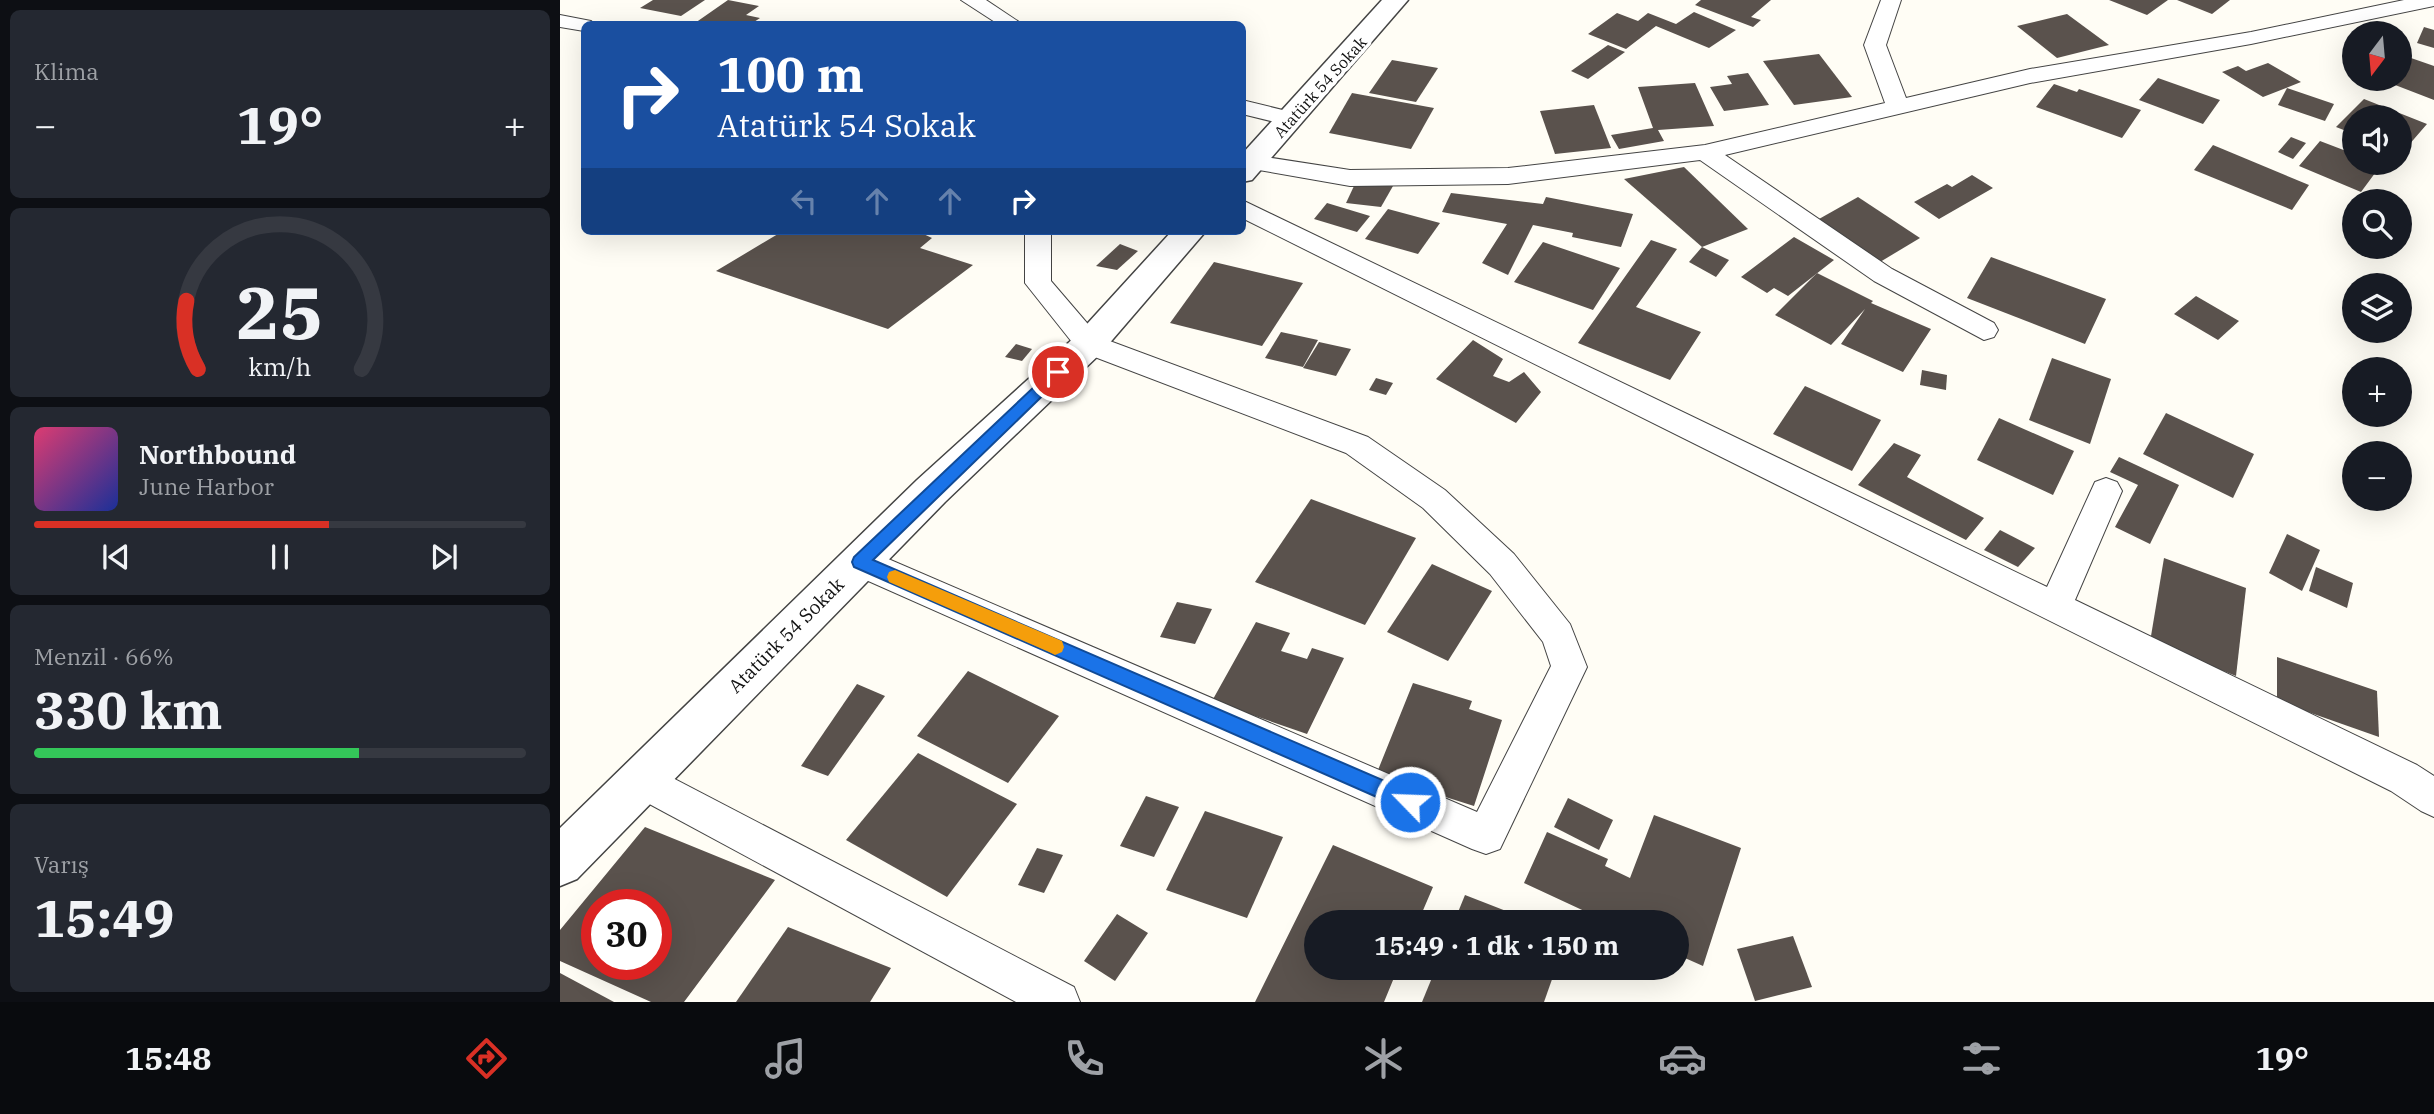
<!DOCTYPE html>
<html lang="tr">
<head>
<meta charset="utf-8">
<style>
  :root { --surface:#171b24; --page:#242831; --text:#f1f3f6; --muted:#9ea1a6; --line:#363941; --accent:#d93025 }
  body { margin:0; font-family:"IBM Plex Serif",serif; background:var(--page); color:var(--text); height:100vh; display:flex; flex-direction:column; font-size:26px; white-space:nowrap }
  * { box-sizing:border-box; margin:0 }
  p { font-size:23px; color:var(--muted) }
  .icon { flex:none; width:38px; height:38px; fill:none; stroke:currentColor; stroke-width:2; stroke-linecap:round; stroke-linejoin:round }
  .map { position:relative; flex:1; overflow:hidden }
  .side { display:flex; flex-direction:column; gap:10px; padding:10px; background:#0d0f14; width:560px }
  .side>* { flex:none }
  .hud { position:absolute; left:21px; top:21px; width:665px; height:214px; border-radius:10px; box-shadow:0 7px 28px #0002; background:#1a4fa0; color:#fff; overflow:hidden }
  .needle { width:46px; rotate:196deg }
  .tools { position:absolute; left:1782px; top:21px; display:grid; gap:14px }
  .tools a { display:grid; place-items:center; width:70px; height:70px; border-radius:50%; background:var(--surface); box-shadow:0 7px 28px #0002; font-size:35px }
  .speed { position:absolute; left:21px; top:889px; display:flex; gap:14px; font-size:35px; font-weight:700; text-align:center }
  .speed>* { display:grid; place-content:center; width:91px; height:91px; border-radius:50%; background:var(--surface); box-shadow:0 7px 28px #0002; line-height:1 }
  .speed .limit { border:10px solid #d22; background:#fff; color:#111 }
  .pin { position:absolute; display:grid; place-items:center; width:60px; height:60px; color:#fff; margin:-30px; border:4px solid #fff; border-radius:50%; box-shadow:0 2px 7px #0007 }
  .me { position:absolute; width:77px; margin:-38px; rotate:294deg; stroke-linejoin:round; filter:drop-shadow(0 0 5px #0008) }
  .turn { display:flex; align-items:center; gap:24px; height:147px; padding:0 21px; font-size:32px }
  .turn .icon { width:91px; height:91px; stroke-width:2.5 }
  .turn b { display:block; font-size:49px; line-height:60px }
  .lanes { display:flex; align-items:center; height:66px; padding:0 21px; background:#0003; justify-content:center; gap:35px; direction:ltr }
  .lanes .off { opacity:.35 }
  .big { font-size:52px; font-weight:800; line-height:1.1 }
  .side .widget { flex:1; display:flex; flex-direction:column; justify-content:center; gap:10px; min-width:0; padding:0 24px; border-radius:10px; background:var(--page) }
  .side .dial { align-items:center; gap:0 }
  .dial svg { height:182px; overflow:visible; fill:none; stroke:var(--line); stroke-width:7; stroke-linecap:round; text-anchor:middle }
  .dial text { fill:var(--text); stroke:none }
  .song { display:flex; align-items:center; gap:21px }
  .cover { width:84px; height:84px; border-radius:10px; background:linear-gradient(135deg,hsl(340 70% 55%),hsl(230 70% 35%)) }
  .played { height:7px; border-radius:4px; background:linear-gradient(90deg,var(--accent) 60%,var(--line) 60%) }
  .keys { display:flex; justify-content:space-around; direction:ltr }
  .heat { display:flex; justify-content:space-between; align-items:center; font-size:38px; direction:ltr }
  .charge { height:10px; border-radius:5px; background:linear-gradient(90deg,#34c759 66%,var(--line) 0) }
  .trip { position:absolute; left:744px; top:910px; width:385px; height:70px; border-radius:35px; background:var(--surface); box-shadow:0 7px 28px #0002; font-weight:800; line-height:70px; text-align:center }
  .menu { display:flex; height:112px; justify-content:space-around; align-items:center; background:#090b0e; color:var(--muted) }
  .menu .icon { width:49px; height:49px }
  .menu .on { color:var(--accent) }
  .menu b { font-size:32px; color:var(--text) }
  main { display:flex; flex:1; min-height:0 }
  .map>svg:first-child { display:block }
</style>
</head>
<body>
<main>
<section class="side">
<div class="widget"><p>Klima</p>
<div class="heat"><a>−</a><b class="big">19°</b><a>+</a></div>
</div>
<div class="widget dial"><svg viewBox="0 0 100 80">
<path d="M14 69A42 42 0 1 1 86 69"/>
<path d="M14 69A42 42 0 0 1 9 39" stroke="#d93025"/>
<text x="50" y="56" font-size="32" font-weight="700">25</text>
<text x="50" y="72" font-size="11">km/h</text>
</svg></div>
<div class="widget">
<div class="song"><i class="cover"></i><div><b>Northbound</b><p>June Harbor</p></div></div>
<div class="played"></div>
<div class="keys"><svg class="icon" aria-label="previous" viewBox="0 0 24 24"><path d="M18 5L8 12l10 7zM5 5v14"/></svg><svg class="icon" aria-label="pause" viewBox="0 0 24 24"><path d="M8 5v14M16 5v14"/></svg><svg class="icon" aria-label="next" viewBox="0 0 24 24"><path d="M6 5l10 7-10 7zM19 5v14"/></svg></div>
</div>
<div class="widget"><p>Menzil · 66%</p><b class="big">330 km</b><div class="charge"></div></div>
<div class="widget"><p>Varış</p><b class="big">15:49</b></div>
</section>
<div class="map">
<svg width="1874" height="1002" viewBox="0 0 1874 1002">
  <rect width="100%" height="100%" fill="#fffdf5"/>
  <!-- building -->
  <g fill="#5a524d" fill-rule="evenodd">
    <polygon points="93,0 145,0 121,16 80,8"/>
    <polygon points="168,0 199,6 186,15 200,18 191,24 135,23"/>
    <polygon points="1141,0 1211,0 1191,17 1201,20 1193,27 1135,5"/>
    <polygon points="1549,0 1608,0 1587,15"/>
    <polygon points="1617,0 1670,0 1652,14"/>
    <polygon points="1134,12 1176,30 1149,48 1096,26 1066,49 1028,34 1057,13 1078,21 1088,13 1116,24"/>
    <polygon points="1507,14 1549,45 1497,58 1457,26"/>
    <polygon points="1864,27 1874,30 1874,48 1857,43"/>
    <polygon points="1048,45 1065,52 1028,79 1011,71"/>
    <polygon points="1259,54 1292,97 1234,105 1203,61"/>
    <polygon points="1851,58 1874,66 1874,100 1830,83 1834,79 1839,79 1839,72"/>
    <polygon points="832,60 878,68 856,102 809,93"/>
    <polygon points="1708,63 1741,82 1703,97 1662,72 1678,66 1686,71"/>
    <polygon points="1188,73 1209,105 1164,111 1150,87 1172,84 1167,76"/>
    <polygon points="1598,78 1660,100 1643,124 1579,100"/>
    <polygon points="1135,83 1154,126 1098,130 1104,141 1059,149 1051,135 1093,128 1078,87"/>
    <polygon points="1494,84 1517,92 1519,89 1581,110 1562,138 1476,107"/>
    <polygon points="1727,88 1774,104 1765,121 1718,105"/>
    <polygon points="792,93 874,108 851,149 769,133"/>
    <polygon points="1804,99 1867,124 1841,154 1839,117 1794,117 1794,134 1776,127"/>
    <polygon points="1034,105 1051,148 995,154 980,111"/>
    <polygon points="1731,137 1746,143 1733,159 1718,152"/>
    <polygon points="1760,141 1794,154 1794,163 1821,165 1801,192 1739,166"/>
    <polygon points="1653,145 1749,185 1732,210 1634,170"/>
    <polygon points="1124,167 1188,229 1142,247 1064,179"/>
    <polygon points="1412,175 1433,188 1379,219 1354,202 1387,184 1392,187"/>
    <polygon points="794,186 833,186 821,207 786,203"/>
    <polygon points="891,193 983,204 986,197 1073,214 1061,247 1012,237 1013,233 973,225 948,275 922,263 947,224 882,212"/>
    <polygon points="1298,197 1360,238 1320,262 1259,219"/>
    <polygon points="767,203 810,216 797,232 754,219"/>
    <polygon points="828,209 880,223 858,254 805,239"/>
    <polygon points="223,231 357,231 372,238 360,248 413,265 328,329 156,271"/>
    <polygon points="1234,237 1274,260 1228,296 1214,288 1207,293 1181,277"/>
    <polygon points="1091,240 1117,249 1076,307 1141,332 1110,380 1018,343"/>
    <polygon points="983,242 1060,268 1033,310 954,282"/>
    <polygon points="560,244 578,251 557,270 536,266"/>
    <polygon points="1142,247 1169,260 1156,277 1129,262"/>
    <polygon points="1431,257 1546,299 1525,344 1407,298"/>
    <polygon points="654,262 743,283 702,346 610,323"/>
    <polygon points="1257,273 1313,301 1311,303 1371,329 1343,372 1281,344 1305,309 1271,345 1215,315"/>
    <polygon points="1636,296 1679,321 1658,340 1614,314"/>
    <polygon points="721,332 758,340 743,367 705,358"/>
    <polygon points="913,340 943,359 933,376 949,382 964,372 981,392 956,423 876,379"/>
    <polygon points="759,342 791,349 776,376 743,368"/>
    <polygon points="456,344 472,349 462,361 445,357"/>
    <polygon points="1492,358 1551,379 1530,444 1469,420"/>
    <polygon points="1362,370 1387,375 1386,390 1360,385"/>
    <polygon points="816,378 833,383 826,395 809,390"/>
    <polygon points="1245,386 1321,420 1292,471 1213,434"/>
    <polygon points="1606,413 1694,454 1673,498 1583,454"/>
    <polygon points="1439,418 1514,451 1493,495 1417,460"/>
    <polygon points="1334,443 1361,455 1347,477 1424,518 1406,540 1298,485"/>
    <polygon points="1559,457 1619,485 1590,544 1555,527 1578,485 1550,472"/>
    <polygon points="751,499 856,538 805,625 695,582"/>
    <polygon points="1440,530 1475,548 1458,567 1424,550"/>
    <polygon points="1727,534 1760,550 1742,591 1709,573"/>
    <polygon points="1604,558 1686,588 1676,676 1590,642"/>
    <polygon points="872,564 932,591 888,661 827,632"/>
    <polygon points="1756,567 1793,583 1787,608 1749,591"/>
    <polygon points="617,602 652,609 635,644 600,637"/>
    <polygon points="696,622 730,633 721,651 747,659 752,648 784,658 747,734 652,701"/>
    <polygon points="1717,657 1817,691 1819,737 1717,701"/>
    <polygon points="408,671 499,716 448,783 357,736"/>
    <polygon points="853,683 912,701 909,709 942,720 914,806 816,775"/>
    <polygon points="297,684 325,696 268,776 241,766"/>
    <polygon points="358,753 457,804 387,897 286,840"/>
    <polygon points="586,796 619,807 594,857 560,846"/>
    <polygon points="1008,798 1053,820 1039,850 994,827"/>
    <polygon points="645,811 723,837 687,918 606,890"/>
    <polygon points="1094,815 1181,848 1143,966 1116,954 1116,922 1048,922 964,883 987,832 1048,859 1045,866 1070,878"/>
    <path d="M85,827L215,880L124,1002H91L0,961V930ZM37,905H96V964H37Z"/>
    <polygon points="773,845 873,887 858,922 756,922 756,968 838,968 824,1002 695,1002"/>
    <polygon points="477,848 503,855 484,893 458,885"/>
    <polygon points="905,895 974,922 894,922"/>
    <polygon points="557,914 588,933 555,981 524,961"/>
    <polygon points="228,927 331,968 310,1002 176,1002"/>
    <polygon points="1233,936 1252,987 1195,1001 1177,949"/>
    <polygon points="876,968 996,968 984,1002 862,1002"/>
    <polygon points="0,973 54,1002 0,1002"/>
  </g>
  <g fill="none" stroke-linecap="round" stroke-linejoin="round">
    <!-- minor casing -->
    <g stroke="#444" stroke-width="2">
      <g id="minor">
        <polygon points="401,0 426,0 462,24 438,24"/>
        <polygon points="1321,0 1341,0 1326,45 1346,98 1470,69 1691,32 1844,0 1874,0 1874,6 1691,44 1470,83 1165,155 1332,269 1434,323 1438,330 1434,337 1424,340 1314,281 1140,160 948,184 790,186 693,169 682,164 685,157 693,155 790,170 948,168 1145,145 1325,103 1304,45"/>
        <polygon points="0,15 31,21 34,24 24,24 24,31 0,27"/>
        <polygon points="682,100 739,114 743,119 739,124 731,126 682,114"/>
        <polygon points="682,200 1487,587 1535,482 1546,478 1557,482 1562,491 1515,600 1857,765 1874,776 1874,817 1861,811 1831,791 682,218"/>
        <polygon points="465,231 491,231 491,281 539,337 808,437 885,490 954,554 1010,624 1027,667 940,849 926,854 912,849 288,572 284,562 288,552 300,548 312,552 917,812 991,666 983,642 930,574 863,508 786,453 519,351 465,283"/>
        <polygon points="82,762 514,987 520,1002 456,1002 69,793 63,780 69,767"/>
      </g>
    </g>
    <!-- tertiary casing -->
    <g stroke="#444" stroke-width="3">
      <g id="tertiary">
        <polygon points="822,0 848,0 692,180 682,182 682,154"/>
        <polygon points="612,231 646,231 541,353 385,502 17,879 0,886 0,828 357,480 517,335"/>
      </g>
    </g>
    <!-- minor -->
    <use href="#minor" fill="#fff" fill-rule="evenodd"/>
    <!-- tertiary -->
    <use href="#tertiary" fill="#fff" fill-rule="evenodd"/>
  </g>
  <!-- route -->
  <polygon fill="#1a73e8" stroke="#114b97" stroke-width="2" points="498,367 503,369 505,372 503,376 313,560 857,795 860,802 857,809 850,811 844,809 294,567 292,562 294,557 493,369"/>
  <!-- slow -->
  <polygon fill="#f59e0b" points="335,570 502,641 504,647 502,652 495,655 489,652 329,582 327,577 329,572"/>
  <g text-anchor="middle" stroke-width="7" stroke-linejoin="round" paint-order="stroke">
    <!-- far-street labels -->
    <g font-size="16" fill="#111" stroke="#fff">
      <text transform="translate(760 87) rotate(-48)" y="6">Atatürk 54 Sokak</text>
    </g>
    <!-- street labels -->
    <g font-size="19" fill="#111" stroke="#fff">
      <text transform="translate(226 635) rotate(-45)" y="7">Atatürk 54 Sokak</text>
    </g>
  </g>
</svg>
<div class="tools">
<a><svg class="needle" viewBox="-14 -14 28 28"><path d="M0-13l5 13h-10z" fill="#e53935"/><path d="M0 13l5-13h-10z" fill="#9ea1a6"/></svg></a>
<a><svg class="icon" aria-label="sound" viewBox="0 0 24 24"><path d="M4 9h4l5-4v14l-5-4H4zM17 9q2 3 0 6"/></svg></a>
<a><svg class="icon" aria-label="search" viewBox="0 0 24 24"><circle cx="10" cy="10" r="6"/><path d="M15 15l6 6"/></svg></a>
<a><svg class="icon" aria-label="layers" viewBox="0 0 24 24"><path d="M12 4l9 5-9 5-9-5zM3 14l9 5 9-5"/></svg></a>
<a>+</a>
<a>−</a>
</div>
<div class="speed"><div class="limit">30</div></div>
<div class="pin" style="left:498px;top:372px;background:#d93025"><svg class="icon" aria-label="arrive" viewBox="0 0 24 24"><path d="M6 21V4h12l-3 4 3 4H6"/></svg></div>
<svg class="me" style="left:850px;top:802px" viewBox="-20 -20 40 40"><circle r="17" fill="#1a73e8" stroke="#fff" stroke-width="3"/><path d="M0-11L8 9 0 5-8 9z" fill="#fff"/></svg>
<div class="trip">15:49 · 1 dk · 150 m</div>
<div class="hud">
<div class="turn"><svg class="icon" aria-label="right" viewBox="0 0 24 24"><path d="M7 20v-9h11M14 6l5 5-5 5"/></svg><div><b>100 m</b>Atatürk 54 Sokak</div></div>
<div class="lanes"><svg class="icon off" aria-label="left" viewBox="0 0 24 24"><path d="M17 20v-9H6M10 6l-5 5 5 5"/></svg><svg class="icon off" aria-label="ahead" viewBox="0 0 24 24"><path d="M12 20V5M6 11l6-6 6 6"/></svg><svg class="icon off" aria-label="ahead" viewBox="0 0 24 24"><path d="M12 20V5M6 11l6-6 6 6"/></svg><svg class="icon" aria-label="right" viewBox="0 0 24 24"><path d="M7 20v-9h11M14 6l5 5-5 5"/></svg></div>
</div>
</div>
</main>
<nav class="menu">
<b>15:48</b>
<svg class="icon on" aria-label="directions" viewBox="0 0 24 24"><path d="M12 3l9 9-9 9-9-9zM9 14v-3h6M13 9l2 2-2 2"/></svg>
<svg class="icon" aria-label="music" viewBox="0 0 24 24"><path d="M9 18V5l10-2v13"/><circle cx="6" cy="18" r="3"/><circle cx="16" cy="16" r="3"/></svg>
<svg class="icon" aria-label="phone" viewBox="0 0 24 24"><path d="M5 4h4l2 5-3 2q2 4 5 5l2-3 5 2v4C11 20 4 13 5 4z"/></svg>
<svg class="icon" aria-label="climate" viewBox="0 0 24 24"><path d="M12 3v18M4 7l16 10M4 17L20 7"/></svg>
<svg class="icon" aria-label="car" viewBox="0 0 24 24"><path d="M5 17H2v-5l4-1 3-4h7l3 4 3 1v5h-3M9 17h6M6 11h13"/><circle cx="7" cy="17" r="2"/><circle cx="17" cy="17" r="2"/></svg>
<svg class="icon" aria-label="filters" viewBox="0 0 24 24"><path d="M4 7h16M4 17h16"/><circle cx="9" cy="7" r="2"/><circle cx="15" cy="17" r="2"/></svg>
<b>19°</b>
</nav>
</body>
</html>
